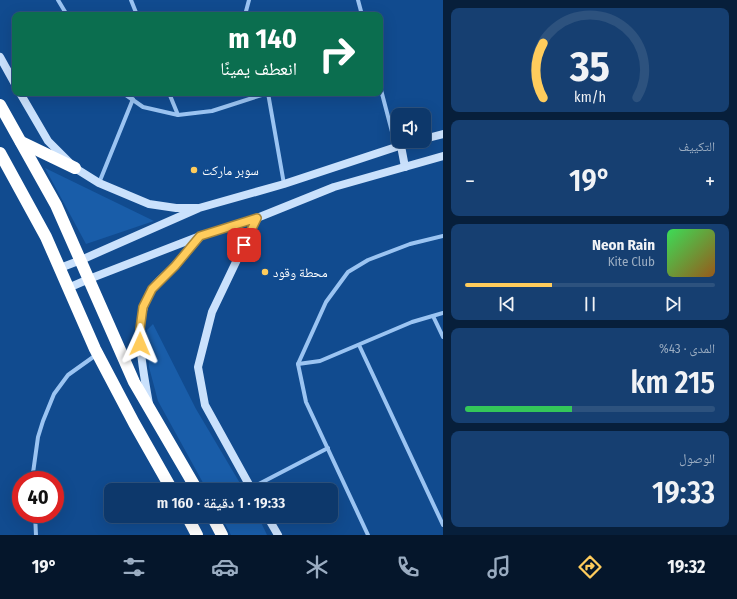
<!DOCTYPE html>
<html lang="ar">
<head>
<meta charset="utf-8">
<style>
  :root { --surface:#0d386b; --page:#163f71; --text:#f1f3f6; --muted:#9aacc1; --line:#2d527e; --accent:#ffcc5c }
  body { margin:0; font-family:"Fira Sans Condensed","Noto Naskh Arabic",sans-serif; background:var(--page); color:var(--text); direction:rtl; height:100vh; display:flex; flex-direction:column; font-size:15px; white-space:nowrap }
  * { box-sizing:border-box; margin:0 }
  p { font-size:13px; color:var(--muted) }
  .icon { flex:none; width:22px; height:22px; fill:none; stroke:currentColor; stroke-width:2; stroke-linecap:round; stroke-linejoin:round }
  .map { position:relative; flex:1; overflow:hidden; direction:ltr }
  .sheet { display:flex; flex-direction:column; gap:8px; padding:8px; background:#071f3b; width:294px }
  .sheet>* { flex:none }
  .banner { position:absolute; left:12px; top:12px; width:371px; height:84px; border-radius:8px; box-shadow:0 4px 16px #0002,0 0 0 1px var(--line); direction:rtl; background:#0b6e4f; color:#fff; overflow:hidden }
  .tools { position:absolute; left:391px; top:108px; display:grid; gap:8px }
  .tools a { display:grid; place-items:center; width:40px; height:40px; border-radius:8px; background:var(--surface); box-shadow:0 4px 16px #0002,0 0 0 1px var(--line); font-size:20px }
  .speed { position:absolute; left:12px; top:471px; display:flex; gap:8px; font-size:20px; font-weight:700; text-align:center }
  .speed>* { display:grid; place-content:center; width:52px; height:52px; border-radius:50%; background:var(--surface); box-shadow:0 4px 16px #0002,0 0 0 1px var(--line); line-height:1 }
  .speed .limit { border:6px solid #d22; background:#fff; color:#111 }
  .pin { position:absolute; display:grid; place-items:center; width:34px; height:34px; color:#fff; margin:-17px; border-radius:8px; box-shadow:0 2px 6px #0006 }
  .me { position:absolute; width:44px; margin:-22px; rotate:1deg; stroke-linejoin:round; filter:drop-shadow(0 0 3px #0008) }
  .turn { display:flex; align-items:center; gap:14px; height:84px; padding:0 20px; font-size:18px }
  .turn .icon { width:52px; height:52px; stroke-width:2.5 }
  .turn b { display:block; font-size:28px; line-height:34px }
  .big { font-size:30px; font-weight:600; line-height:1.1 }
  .sheet .tile { flex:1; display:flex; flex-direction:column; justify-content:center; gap:6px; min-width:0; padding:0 14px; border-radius:8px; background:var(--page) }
  .sheet .dial { align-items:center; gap:0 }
  .dial svg { height:104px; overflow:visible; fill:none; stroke:var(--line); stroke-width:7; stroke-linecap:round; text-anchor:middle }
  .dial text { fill:var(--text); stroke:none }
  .song { display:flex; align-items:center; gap:12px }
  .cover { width:48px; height:48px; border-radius:6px; background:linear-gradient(135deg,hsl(130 70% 55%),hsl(30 70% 35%)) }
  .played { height:4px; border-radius:2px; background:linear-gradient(90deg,var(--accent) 35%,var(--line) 35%) }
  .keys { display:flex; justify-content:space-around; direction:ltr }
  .heat { display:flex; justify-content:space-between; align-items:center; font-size:22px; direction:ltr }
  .charge { height:6px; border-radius:3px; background:linear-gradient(90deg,#34c759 43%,var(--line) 0) }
  .trip { position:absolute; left:104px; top:483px; width:234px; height:40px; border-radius:8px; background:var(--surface); box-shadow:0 4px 16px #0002,0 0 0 1px var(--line); font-weight:600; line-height:40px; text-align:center; direction:rtl }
  .tab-bar { display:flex; height:64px; justify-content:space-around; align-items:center; background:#05162b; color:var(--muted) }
  .tab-bar .icon { width:28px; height:28px }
  .tab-bar .active { color:var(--accent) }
  .tab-bar b { font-size:18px; color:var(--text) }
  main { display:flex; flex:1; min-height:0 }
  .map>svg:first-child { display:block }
</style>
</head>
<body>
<main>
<section class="sheet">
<div class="tile dial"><svg viewBox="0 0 100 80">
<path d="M14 69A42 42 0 1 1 86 69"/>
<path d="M14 69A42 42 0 0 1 14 27" stroke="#ffcc5c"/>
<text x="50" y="56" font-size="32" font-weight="700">35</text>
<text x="50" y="72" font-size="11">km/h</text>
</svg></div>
<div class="tile"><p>التكييف</p>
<div class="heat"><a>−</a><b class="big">19°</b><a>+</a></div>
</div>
<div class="tile">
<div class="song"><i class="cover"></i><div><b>Neon Rain</b><p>Kite Club</p></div></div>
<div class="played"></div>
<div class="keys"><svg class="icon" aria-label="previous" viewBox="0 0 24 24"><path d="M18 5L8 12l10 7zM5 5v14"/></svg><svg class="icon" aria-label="pause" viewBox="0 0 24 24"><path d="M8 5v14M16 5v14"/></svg><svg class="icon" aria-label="next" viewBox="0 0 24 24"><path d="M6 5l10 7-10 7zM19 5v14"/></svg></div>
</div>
<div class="tile"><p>المدى · 43%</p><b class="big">215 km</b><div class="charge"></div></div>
<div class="tile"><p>الوصول</p><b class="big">19:33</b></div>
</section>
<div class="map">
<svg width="443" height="535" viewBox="0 0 443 535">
  <rect width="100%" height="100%" fill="#114b8f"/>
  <!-- green -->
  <g fill="#195da9">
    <polygon points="45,168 154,221 86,244"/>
    <polygon points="153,324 196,409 244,490 207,490 158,401 149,367 147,330"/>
    <polygon points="221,516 258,516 267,535 231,535"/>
  </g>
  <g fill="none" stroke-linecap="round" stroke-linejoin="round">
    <!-- street -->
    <g stroke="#9bc4f2" stroke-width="4">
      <polyline points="58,0 67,15"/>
      <polyline points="131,0 137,15"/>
      <polyline points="358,0 362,15"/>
      <polyline points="245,15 249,0"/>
      <polyline points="380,86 396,147"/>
      <polyline points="123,93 143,107 178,115 212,111 268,93 284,184"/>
      <polyline points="169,93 178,115"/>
      <polyline points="99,183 133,99"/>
      <polyline points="433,316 443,337"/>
      <polyline points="359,345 443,525"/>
      <polyline points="298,364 320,361 412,322 443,313"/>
      <polyline points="34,480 33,473 38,437 43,421 54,394 68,375 96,355"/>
      <polyline points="251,488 328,448"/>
      <polyline points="35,514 36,535"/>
      <polyline points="368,535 306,402 298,364 326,302 348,272 368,260 410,244 443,236"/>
    </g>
    <!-- secondary -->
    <g stroke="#cae1fc" stroke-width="8">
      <polyline points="0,57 15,84"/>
      <polyline points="20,93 48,141 75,168 99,183 149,204 176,208 197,208"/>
      <polyline points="424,139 443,134"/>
      <polyline points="401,146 405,167"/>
      <polyline points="60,268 81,260 199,208 284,184 396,147 418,141"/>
      <polyline points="68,288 89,279 200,236 257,218 334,187 443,156"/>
      <path d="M149,404C143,368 131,322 152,289C157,281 167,274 173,267C183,257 191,247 200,237"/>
      <polyline points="252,490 205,405 198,367 212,312 257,218"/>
      <polyline points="267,516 278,535"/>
    </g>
    <!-- highway -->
    <g stroke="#fff" stroke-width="12">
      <polyline points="0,105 56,205 134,382 197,490"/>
      <polyline points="21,142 75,168"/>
      <polyline points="0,153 46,237 95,349 134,423 172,490"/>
      <polyline points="187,516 197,535"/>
      <polyline points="212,516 222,535"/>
    </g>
  </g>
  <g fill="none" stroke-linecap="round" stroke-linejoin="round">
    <!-- route casing -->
    <g stroke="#a6853c" stroke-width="10">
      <polyline id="route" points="140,344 140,329 143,307 152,289 175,266 200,236 257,218 244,245"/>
    </g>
    <!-- route -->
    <use href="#route" stroke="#ffcc5c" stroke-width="7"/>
  </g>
  <!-- markers -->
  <g fill="#ffcc5c" stroke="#114b8f" stroke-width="1.5">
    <circle cx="194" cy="170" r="4"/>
    <circle cx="265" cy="272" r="4"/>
  </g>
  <g text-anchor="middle" stroke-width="4" stroke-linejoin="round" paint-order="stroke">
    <!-- poi labels -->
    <g font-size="13" fill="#fff" stroke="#114b8f" text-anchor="start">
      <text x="202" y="175">سوبر ماركت</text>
      <text x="273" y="277">محطة وقود</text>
    </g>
  </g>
</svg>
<div class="tools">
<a><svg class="icon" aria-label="sound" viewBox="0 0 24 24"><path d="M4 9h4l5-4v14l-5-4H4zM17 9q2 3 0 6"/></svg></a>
</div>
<div class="speed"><div class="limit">40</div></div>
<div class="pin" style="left:244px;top:245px;background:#d93025"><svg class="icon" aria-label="arrive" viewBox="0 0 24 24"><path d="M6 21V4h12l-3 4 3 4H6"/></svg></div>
<svg class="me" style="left:140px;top:344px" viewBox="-20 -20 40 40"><path d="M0-17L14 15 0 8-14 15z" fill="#ffcc5c" stroke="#fff" stroke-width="4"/></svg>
<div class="trip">19:33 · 1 دقيقة · 160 m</div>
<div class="banner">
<div class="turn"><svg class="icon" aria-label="right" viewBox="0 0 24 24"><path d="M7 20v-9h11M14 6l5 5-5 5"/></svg><div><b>140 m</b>انعطف يمينًا</div></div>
</div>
</div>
</main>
<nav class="tab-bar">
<b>19:32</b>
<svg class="icon active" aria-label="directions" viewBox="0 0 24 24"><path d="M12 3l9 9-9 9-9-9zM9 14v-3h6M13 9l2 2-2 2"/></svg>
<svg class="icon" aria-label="music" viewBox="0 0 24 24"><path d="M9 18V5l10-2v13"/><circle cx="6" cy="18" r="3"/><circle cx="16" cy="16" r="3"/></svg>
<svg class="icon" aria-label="phone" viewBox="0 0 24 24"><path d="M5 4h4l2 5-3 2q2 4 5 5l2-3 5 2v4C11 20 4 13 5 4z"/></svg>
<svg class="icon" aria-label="climate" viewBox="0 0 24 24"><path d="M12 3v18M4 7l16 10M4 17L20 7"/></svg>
<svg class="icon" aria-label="car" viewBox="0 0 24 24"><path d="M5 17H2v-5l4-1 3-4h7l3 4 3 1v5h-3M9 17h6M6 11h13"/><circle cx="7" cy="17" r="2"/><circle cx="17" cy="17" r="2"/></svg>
<svg class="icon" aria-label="filters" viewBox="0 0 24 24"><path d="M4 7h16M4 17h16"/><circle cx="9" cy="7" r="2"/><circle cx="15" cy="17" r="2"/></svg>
<b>19°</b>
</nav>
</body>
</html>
